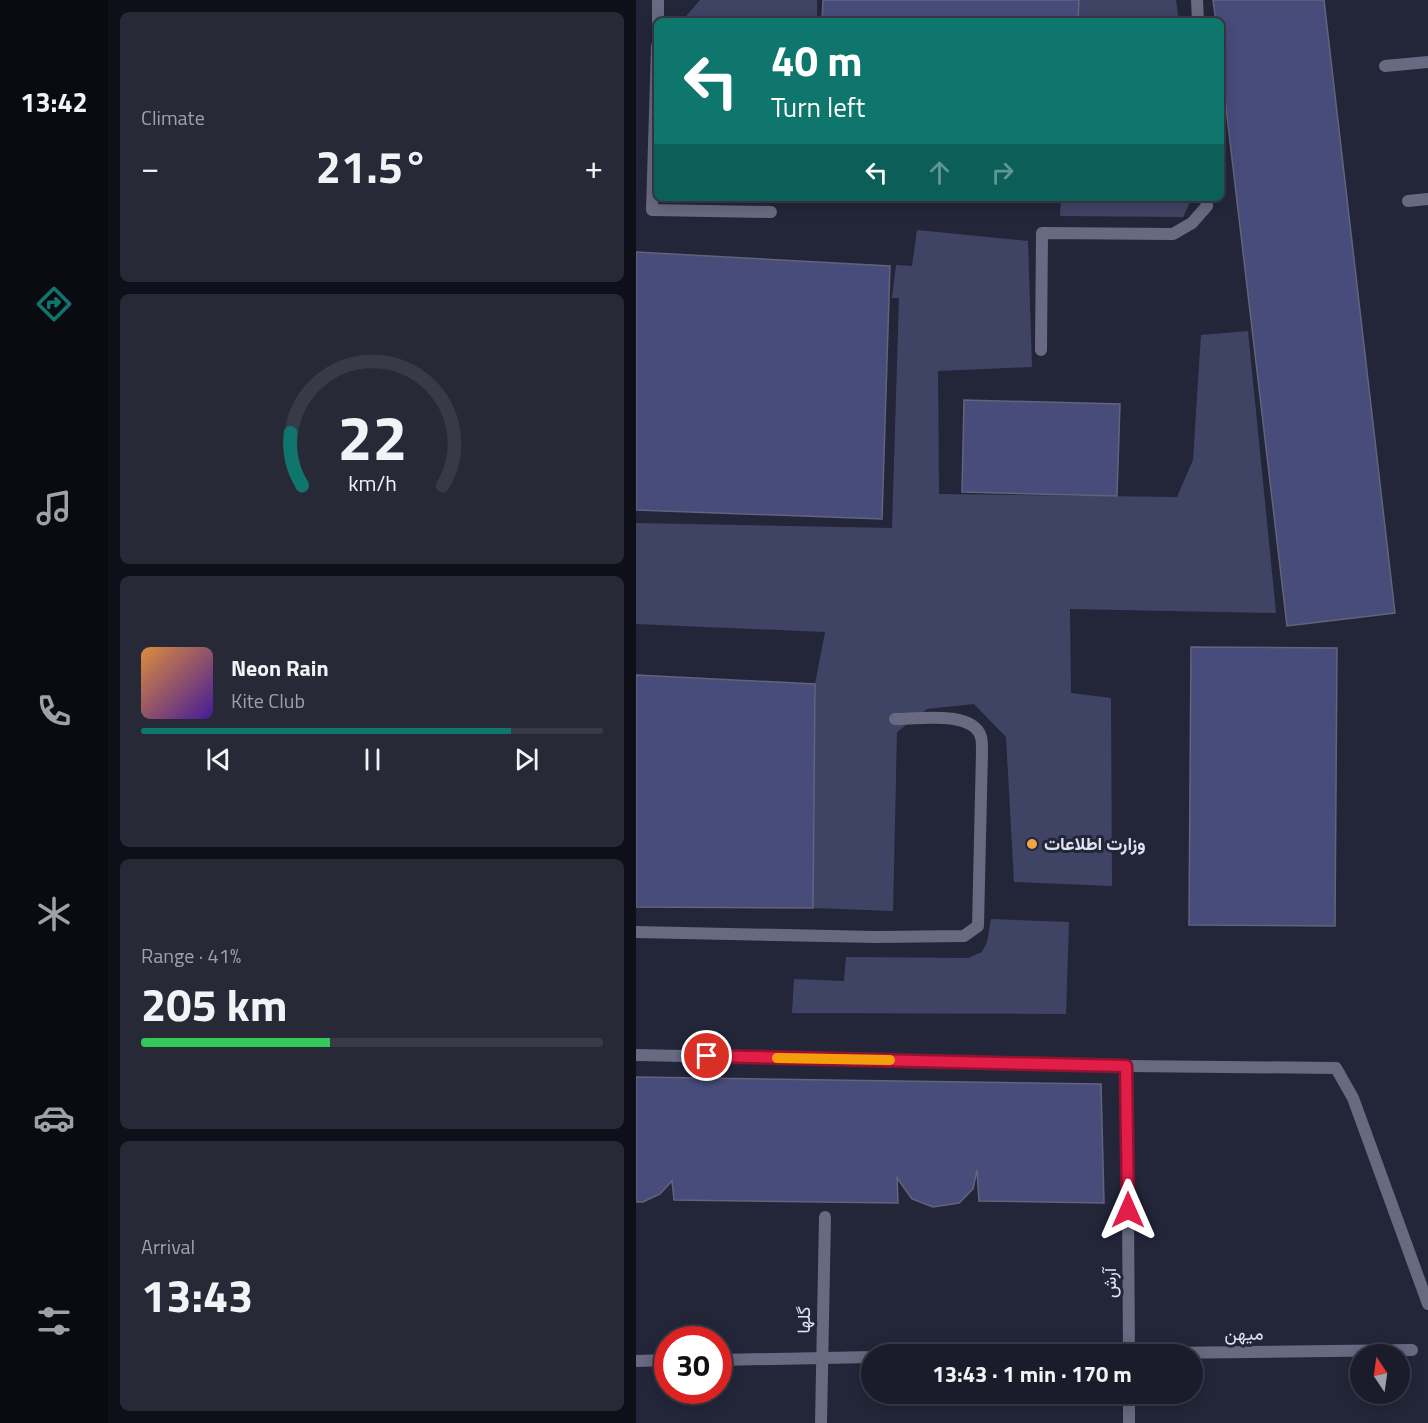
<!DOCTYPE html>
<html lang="en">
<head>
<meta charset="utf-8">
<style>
  :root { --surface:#1a1c2b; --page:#272937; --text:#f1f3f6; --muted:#9fa1a9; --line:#383a47; --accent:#0f766e }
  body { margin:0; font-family:"Titillium Web",Vazirmatn,sans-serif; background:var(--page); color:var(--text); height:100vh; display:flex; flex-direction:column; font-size:22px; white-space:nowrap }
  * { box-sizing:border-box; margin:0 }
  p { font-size:20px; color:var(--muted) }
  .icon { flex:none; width:33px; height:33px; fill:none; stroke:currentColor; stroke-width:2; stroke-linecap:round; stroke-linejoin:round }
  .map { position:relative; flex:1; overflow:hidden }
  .side { display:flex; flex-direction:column; gap:12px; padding:12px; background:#0e0f18; width:528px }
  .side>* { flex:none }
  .top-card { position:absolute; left:18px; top:18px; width:570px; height:183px; border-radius:9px; box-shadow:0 3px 15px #0003,0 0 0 2px var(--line); background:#0f766e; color:#fff; overflow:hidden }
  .needle { width:39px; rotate:347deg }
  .controls { position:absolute; left:714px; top:1344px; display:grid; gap:12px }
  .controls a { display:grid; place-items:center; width:60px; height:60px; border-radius:50%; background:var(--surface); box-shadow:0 3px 15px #0003,0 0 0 2px var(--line); font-size:30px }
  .speed { position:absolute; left:18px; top:1326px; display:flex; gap:12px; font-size:30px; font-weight:700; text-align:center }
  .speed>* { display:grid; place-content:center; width:78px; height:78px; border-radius:50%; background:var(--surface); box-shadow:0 3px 15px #0003,0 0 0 2px var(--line); line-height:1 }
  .speed .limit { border:9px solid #d22; background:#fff; color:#111 }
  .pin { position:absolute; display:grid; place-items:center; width:51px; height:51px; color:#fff; margin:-26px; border:3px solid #fff; border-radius:50%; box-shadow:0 2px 6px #0007 }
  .me { position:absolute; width:66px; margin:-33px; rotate:0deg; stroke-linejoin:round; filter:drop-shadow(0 0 4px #0008) }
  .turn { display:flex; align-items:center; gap:21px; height:126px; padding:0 18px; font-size:27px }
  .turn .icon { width:78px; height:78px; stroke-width:2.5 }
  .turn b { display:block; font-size:42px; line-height:51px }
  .lanes { display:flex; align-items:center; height:57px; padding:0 18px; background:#0003; justify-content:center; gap:30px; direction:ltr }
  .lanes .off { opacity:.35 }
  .big { font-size:45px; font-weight:700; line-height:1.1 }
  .side .widget { flex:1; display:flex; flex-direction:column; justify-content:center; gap:9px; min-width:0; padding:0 21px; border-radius:9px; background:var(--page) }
  .side .dial { align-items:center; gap:0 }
  .dial svg { height:156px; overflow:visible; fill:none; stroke:var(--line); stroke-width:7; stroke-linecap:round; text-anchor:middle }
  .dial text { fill:var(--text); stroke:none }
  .song { display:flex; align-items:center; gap:18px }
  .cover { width:72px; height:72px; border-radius:9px; background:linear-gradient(135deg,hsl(30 70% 55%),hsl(260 70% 35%)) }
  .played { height:6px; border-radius:3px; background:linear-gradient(90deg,var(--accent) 80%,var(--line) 80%) }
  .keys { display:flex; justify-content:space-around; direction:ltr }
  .heat { display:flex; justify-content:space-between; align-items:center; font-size:33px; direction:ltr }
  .charge { height:9px; border-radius:4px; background:linear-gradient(90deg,#34c759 41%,var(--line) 0) }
  .trip { position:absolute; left:225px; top:1344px; width:342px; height:60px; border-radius:30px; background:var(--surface); box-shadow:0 3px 15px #0003,0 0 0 2px var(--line); font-weight:700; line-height:60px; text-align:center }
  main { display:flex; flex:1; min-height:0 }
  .tab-bar { display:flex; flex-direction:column; width:108px; justify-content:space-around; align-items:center; background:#0a0b11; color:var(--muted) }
  .tab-bar .icon { width:42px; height:42px }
  .tab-bar .selected { color:var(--accent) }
  .tab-bar b { font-size:27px; color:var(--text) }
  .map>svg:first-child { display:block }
</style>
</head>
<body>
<main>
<nav class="tab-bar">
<b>13:42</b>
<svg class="icon selected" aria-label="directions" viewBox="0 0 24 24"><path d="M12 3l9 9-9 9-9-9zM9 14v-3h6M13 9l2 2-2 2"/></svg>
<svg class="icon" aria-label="music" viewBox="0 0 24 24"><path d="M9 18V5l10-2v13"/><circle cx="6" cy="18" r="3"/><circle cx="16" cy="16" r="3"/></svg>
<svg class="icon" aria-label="phone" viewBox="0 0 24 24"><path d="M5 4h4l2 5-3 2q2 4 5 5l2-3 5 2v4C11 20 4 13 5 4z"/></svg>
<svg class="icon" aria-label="climate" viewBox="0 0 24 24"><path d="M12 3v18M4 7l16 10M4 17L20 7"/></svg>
<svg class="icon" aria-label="car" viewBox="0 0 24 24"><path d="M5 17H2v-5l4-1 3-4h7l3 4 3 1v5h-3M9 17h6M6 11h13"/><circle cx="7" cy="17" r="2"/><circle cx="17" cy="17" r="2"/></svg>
<svg class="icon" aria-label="filters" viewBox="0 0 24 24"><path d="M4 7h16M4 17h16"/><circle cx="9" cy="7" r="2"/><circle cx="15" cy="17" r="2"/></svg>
</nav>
<section class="side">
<div class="widget"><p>Climate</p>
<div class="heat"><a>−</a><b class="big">21.5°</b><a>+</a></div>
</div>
<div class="widget dial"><svg viewBox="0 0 100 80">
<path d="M14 69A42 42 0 1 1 86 69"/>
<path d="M14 69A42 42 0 0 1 8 42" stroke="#0f766e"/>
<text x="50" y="56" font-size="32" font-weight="700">22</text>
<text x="50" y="72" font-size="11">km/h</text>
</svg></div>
<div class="widget">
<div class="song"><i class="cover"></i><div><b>Neon Rain</b><p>Kite Club</p></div></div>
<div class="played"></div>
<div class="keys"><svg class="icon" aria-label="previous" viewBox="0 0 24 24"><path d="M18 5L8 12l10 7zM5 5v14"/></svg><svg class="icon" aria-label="pause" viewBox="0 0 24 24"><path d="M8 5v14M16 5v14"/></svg><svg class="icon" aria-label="next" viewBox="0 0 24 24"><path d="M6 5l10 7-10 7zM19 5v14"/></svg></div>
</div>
<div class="widget"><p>Range · 41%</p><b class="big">205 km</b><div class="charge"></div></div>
<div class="widget"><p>Arrival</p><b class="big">13:43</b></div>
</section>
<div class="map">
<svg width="792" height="1423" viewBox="0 0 792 1423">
  <rect width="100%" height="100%" fill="#232639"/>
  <!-- green -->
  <g fill="#404464">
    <polygon points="64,0 181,0 181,21 46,21"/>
    <polygon points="435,0 540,0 543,21 434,21"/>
    <polygon points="425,198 556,198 547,217 424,216"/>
    <polygon points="281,230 392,241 396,367 302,371 303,494 541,497 557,460 565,335 612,331 640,613 434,609 435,693 475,698 476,886 378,882 370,737 338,704 291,709 261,732 257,911 177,908 179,684 189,632 0,624 0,523 256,528 263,298 256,298 260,265 276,266"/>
    <polygon points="355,919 433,922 430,1014 156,1013 158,979 208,981 210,957 332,958 346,952 351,942"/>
  </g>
  <!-- building -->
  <g fill="#474c7b" stroke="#61647b" stroke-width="1.5">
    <polygon points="187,0 443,0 442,21 186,21"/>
    <polygon points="577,0 688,0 759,613 651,626 585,65 585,21 580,21"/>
    <polygon points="0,252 254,266 246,519 0,510"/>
    <polygon points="328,400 484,404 481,496 326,492"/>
    <polygon points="555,647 701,648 699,926 553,925"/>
    <polygon points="0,675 179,684 177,908 0,907"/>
    <polygon points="0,1077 465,1084 468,1203 343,1201 341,1170 337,1189 323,1203 297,1207 276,1199 261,1178 262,1203 38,1200 36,1181 24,1194 7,1202 0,1202"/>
  </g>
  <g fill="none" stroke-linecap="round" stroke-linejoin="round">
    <!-- service -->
    <g stroke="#676a80" stroke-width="12">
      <polyline points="561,0 562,21"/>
      <polyline points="22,21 22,0"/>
      <polyline points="21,46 16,210 135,212"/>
      <polyline points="405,350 406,233 537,234 556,223 571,206 570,198"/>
      <path d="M0,932L240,937L328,936L342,926L346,751C346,747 346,741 345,737C337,710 281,719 259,719"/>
      <polyline points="0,1055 491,1066 700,1068 717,1098 792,1304"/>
    </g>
    <!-- minor -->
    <g stroke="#676a80" stroke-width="12">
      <polyline points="749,66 792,62"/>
      <polyline points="772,201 792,199"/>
      <polyline points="491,1066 493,1354"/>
      <polyline points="440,1354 776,1350"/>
      <polyline points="82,1360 236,1357"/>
      <polyline points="0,1361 32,1360"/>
      <polyline points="493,1394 493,1423"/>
      <polyline points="185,1423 189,1217"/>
    </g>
  </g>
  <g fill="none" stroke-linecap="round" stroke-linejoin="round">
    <!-- route casing -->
    <g stroke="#92132f" stroke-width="15">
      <polyline id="route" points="71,1056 490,1066 492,1210"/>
    </g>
    <!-- route -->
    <use href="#route" stroke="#e11d48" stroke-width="10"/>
    <!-- slow -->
    <polyline stroke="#f59e0b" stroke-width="10" points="141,1058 254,1060"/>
  </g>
  <!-- markers -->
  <circle fill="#f3a443" stroke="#232639" stroke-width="2" cx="396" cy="844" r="6"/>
  <g text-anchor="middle" stroke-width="6" stroke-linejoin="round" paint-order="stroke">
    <!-- poi labels -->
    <g font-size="18" font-weight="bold" fill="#e1e3f0" stroke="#232639" text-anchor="start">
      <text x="408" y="850">وزارت اطلاعات</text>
    </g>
    <!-- street labels -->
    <g font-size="18" fill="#e1e3f0" stroke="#232639">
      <text transform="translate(474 1283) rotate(-90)" y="6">آرش</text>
      <text transform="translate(168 1320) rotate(-89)" y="6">گلها</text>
      <text transform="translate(608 1334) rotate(-1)" y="6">میهن</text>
    </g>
  </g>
</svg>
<div class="controls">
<a><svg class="needle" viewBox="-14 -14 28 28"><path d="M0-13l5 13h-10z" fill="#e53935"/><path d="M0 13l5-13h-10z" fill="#9fa1a9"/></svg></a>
</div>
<div class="speed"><div class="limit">30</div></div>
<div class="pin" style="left:71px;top:1056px;background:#d93025"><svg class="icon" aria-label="arrive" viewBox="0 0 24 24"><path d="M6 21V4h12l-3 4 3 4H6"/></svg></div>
<svg class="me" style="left:492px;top:1210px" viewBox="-20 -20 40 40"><path d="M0-17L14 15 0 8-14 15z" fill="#e11d48" stroke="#fff" stroke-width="4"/></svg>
<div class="trip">13:43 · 1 min · 170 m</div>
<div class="top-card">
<div class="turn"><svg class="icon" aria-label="left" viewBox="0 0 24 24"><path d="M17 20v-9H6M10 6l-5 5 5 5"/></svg><div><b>40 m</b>Turn left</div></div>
<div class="lanes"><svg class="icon" aria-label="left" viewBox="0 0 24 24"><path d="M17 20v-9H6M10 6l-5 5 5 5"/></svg><svg class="icon off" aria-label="ahead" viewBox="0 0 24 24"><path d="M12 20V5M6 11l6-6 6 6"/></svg><svg class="icon off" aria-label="right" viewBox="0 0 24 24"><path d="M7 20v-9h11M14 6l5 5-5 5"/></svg></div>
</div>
</div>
</main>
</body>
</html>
